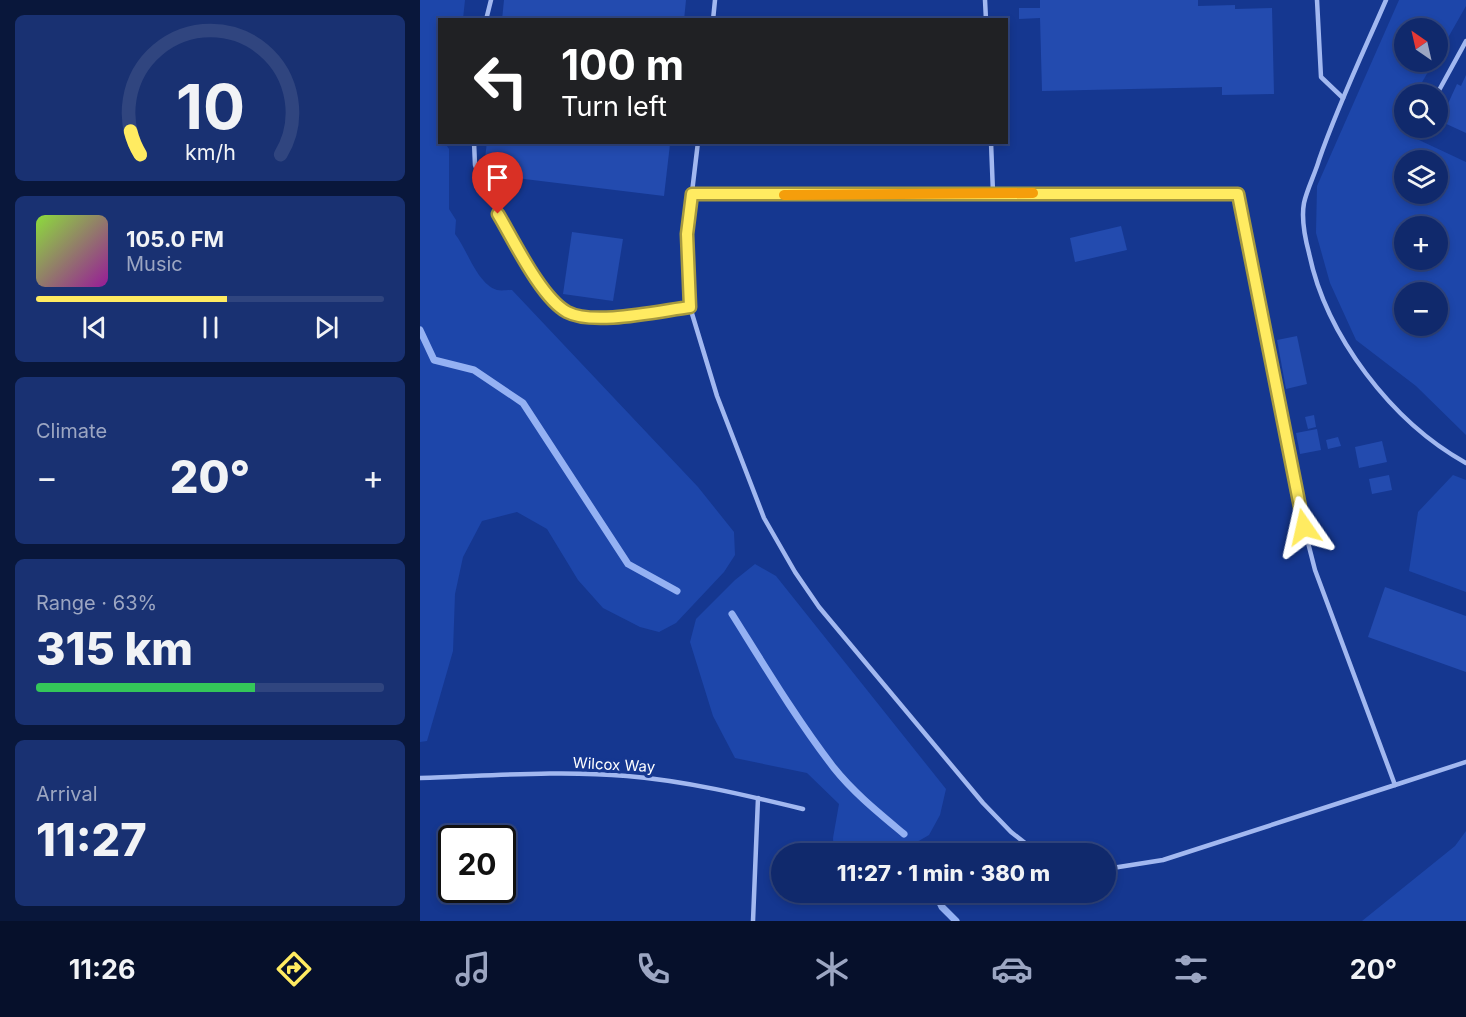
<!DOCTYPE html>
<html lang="en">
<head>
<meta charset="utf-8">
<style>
  :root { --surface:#10296c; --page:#193172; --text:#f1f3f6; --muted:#9ca6c2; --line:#30457f; --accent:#ffeb61 }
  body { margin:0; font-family:Inter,sans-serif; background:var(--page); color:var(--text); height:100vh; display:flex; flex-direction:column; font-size:22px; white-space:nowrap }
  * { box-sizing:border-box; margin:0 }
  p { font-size:20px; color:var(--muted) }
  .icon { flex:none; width:33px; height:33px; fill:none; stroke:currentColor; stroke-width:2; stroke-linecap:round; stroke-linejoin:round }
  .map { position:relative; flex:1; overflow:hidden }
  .panel { display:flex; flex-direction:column; gap:15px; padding:15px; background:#09173b; width:420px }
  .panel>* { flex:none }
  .banner { position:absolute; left:18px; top:18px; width:570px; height:126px; border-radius:0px; box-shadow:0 3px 9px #0003,0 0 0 2px var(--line); background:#202124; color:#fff; overflow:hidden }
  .needle { width:39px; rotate:326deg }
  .fabs { position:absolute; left:974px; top:18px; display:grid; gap:12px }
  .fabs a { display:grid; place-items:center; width:54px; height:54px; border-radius:50%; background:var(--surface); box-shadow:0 3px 9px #0003,0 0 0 2px var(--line); font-size:30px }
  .speed { position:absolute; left:18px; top:825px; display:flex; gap:12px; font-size:30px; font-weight:700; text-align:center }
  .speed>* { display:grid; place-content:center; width:78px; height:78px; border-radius:50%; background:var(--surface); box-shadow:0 3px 9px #0003,0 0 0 2px var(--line); line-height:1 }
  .speed .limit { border:3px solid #111; border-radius:9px; background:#fff; color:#111 }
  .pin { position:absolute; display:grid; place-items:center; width:51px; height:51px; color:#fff; margin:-62px -26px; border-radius:50% 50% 50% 0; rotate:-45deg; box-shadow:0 0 6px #0007 }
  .pin .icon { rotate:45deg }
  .me { position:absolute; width:66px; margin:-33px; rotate:349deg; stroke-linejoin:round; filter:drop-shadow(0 0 4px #0008) }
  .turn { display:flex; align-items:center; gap:21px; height:126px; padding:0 24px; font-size:27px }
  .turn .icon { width:78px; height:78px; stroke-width:2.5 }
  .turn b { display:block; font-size:42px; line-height:51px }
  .big { font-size:45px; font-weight:800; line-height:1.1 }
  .panel .tile { flex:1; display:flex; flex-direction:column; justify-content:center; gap:9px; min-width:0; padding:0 21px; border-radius:9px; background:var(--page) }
  .panel .dial { align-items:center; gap:0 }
  .dial svg { height:156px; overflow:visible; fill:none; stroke:var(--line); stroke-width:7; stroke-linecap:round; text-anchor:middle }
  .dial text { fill:var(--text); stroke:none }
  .song { display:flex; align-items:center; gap:18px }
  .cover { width:72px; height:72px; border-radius:9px; background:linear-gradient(135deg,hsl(90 70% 55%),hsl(300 70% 35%)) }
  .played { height:6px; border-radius:3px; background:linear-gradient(90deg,var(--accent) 55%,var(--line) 55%) }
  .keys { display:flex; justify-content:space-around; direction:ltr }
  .heat { display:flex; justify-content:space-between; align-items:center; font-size:33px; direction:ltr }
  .charge { height:9px; border-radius:4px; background:linear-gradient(90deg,#34c759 63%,var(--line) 0) }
  .trip { position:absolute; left:351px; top:843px; width:345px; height:60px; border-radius:30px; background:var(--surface); box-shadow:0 3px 9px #0003,0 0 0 2px var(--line); font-weight:800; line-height:60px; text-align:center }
  .tab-bar { display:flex; height:96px; justify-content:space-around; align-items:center; background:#06102b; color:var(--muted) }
  .tab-bar .icon { width:42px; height:42px }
  .tab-bar .active { color:var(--accent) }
  .tab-bar b { font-size:27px; color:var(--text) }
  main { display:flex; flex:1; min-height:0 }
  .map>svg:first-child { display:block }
</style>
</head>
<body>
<main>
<section class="panel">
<div class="tile dial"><svg viewBox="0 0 100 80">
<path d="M14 69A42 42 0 1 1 86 69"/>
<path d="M14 69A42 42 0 0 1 9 57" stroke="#ffeb61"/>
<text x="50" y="56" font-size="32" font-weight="700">10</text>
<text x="50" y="72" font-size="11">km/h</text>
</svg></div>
<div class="tile">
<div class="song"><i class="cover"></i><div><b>105.0 FM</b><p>Music</p></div></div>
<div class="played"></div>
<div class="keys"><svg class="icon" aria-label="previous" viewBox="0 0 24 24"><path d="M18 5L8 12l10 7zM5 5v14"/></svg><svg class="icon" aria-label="pause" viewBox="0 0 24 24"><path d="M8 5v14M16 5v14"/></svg><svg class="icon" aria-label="next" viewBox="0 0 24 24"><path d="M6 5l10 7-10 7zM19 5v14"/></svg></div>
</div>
<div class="tile"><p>Climate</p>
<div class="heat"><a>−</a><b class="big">20°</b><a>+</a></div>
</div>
<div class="tile"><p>Range · 63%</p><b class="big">315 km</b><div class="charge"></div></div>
<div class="tile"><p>Arrival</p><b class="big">11:27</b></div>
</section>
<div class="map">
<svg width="1046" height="921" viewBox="0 0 1046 921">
  <rect width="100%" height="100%" fill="#153790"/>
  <!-- green -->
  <g fill="#1d46aa" fill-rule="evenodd">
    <path d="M0,0H45L43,19L20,20V142L25,143L29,149V209L36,220L35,234C47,249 57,284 77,290C81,291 88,290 92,290L278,487L314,532L315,555L304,572L256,623L239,632L220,627L183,608L158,580L127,529L97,512L62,521L43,557L35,594L33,651L7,741L0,742Z"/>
    <path d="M979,0H1046V6L1017,57V28H984V62H1014L995,94H984V133L1046,162V435L996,386L936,340L910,283L896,233L897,186ZM984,160H1017V194H984ZM984,226H1017V260H984ZM984,292H1017V326H984Z"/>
    <polygon points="1033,475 1046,480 1046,592 989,571 998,512"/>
    <polygon points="335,564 356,576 526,789 520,815 509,835 478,853 414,853 413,838 419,804 387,773 315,758 293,716 270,642 276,619 315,580"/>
    <polygon points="1046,831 1046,921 942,921 1035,846"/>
  </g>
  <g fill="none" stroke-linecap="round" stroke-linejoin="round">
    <!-- stream -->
    <g stroke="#94b1f3" stroke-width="7">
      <polyline points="0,330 14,360 54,370 103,403 208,564 257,591"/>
      <path d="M312,614C344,665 377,720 414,768C434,793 459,813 484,834"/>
      <polyline points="515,892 522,907 536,921"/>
    </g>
  </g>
  <!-- building -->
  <g fill="#234baf">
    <polygon points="84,0 266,0 264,20 82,20"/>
    <polygon points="620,0 778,0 778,6 815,5 815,9 852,8 854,94 802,95 802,87 622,91 620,18 599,19 599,8 620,8"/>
    <polygon points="1046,75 1046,133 1020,121 1037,84 1041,86"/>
    <polygon points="67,142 250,144 244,196 63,174"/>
    <polygon points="701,226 707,250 655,262 650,238"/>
    <polygon points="152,232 203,239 193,301 143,294"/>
    <polygon points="877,336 887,384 866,389 857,340"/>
    <polygon points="894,415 896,427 888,429 885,417"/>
    <polygon points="897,429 901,450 880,454 876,433"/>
    <polygon points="918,437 921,446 908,449 906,440"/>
    <polygon points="962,441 967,462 939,468 935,447"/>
    <polygon points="969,475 972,490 952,494 949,479"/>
    <polygon points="965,587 1046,616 1046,672 948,637"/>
  </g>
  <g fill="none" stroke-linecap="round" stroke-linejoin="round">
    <!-- service -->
    <g stroke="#a2b8f0" stroke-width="4.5">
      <polyline points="565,0 566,20"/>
      <polyline points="897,0 901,77 923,98"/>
      <path d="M966,0C943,53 918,105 899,160C895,174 887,189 884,203C881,219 885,238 889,253C906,336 972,422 1046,463"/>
      <polyline points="66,20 71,0"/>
      <polyline points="293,20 295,0"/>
      <polyline points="1017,94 1046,41"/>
      <polyline points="54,142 55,165 64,189 115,275 131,298 146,311 165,318 186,318 270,307"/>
      <polyline points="278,142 267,234 270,307 297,396 344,518 375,572 399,607 563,803 591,832 619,854"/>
      <polyline points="571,142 573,193 818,194 884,527 895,570 975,785 1046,762"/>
      <polyline points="272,194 303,195 573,193"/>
      <path d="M0,778C69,776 139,770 207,776C267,781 325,795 383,809"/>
      <polyline points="686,869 743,860 975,785"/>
      <polyline points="333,921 338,798"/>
    </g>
  </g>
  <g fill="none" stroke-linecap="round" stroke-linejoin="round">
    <!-- route casing -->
    <g stroke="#a6993f" stroke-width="15">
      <path id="route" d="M78,214C93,239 121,298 147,312C173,326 239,311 270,307L267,234L272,194H818L884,527"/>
    </g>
    <!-- route -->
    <use href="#route" stroke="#ffeb61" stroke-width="10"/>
    <!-- slow -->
    <polyline stroke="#f59e0b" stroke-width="10" points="364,195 613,193"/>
  </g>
  <g text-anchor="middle" stroke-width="6" stroke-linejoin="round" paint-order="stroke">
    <!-- street labels -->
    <g font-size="15" fill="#fff" stroke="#153790">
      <text transform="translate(194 765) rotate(3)" y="5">Wilcox Way</text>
    </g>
  </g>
</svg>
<div class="fabs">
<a><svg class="needle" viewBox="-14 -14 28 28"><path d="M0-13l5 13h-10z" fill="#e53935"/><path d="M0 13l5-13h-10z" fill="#9ca6c2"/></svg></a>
<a><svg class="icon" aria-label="search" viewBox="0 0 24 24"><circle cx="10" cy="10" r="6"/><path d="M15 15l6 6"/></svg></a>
<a><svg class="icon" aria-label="layers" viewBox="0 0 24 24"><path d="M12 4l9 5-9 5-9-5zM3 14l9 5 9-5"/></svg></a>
<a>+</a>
<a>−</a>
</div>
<div class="speed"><div class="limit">20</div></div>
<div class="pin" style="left:78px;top:214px;background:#d93025"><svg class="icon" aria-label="arrive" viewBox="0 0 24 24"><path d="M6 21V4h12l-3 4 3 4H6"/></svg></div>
<svg class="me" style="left:884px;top:527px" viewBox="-20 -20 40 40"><path d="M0-17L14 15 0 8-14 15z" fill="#ffeb61" stroke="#fff" stroke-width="4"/></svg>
<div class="trip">11:27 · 1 min · 380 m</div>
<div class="banner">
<div class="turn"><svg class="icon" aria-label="left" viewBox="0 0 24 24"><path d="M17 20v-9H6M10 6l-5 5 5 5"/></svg><div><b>100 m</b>Turn left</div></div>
</div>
</div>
</main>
<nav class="tab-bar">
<b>11:26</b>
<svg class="icon active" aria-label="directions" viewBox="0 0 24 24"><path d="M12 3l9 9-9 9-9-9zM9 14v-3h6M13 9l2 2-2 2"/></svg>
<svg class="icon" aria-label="music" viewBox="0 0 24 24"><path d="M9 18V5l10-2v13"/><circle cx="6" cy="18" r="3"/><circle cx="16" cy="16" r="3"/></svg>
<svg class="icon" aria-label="phone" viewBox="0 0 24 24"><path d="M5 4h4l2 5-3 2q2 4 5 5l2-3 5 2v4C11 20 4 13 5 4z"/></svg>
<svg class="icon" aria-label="climate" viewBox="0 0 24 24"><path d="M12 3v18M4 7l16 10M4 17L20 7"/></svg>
<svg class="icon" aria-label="car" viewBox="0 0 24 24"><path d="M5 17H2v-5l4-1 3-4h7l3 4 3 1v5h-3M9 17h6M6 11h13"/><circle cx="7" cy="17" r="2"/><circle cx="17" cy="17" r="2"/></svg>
<svg class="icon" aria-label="filters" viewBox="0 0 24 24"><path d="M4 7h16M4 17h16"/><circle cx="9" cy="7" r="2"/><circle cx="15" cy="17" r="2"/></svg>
<b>20°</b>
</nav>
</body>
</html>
